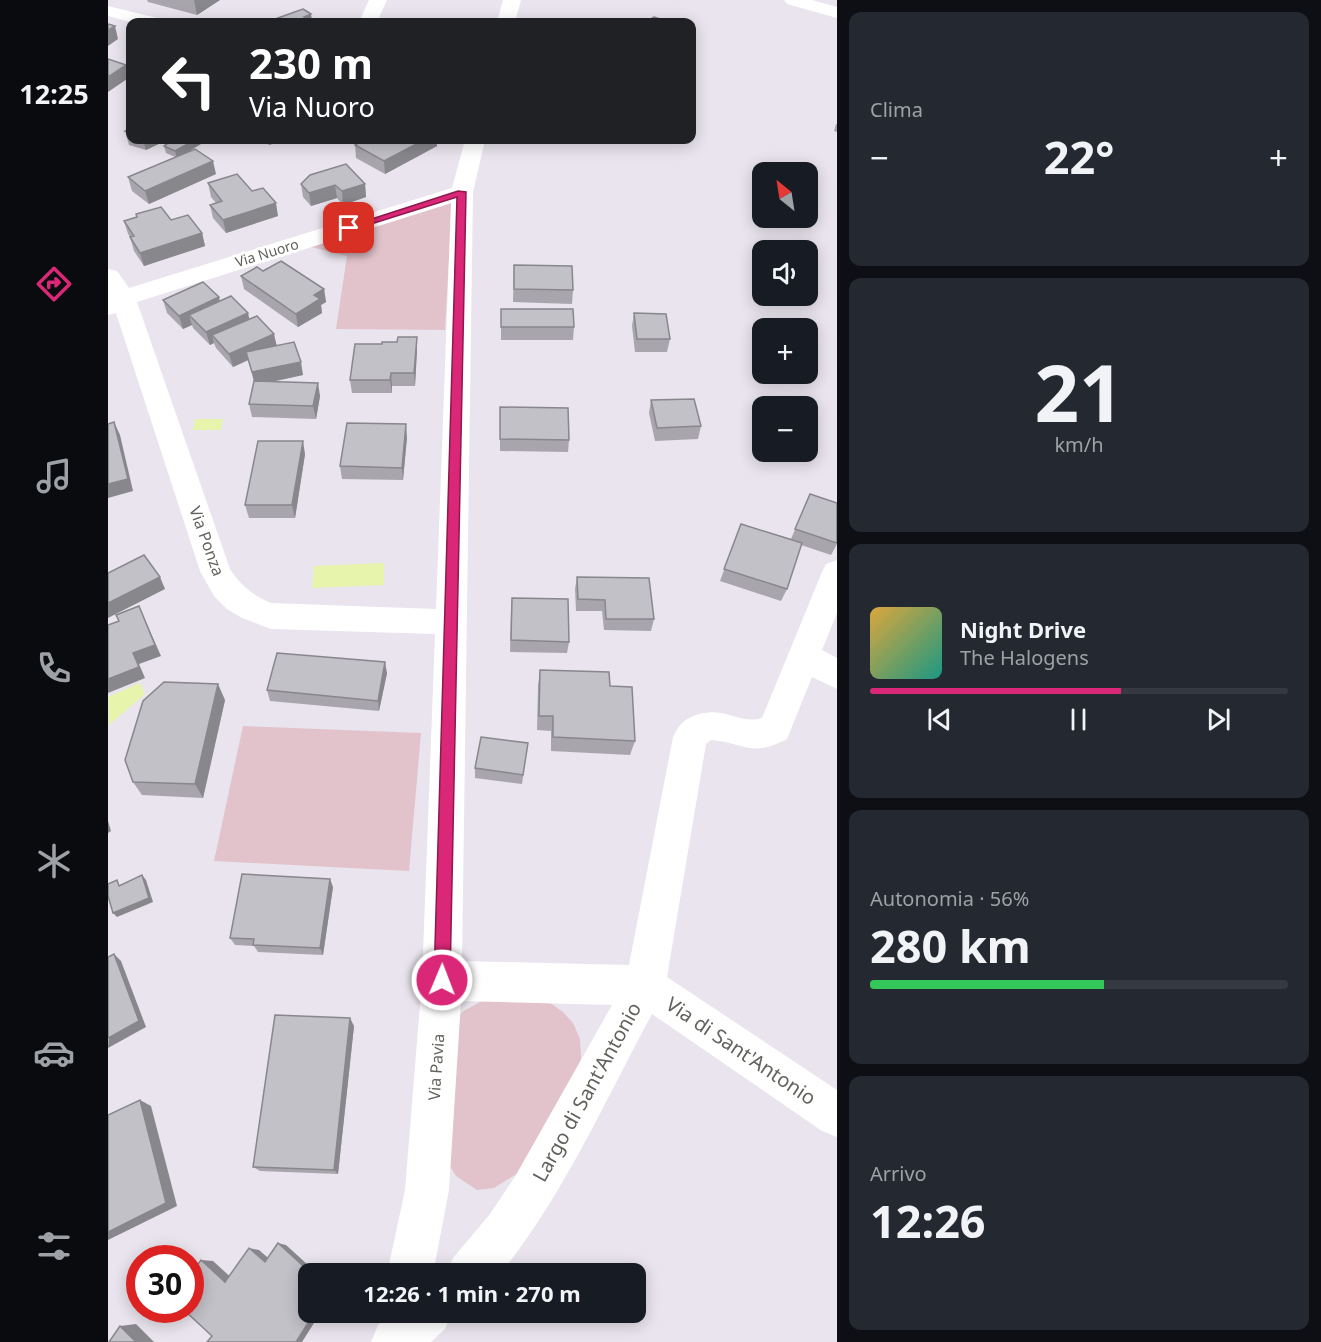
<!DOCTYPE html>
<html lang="it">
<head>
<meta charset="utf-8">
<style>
  :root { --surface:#171b24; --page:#242831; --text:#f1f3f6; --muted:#9ea1a6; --line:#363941; --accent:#db2777 }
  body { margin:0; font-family:"Noto Sans",sans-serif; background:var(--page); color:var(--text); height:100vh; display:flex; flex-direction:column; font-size:22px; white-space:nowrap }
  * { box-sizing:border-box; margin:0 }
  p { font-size:20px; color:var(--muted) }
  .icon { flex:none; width:33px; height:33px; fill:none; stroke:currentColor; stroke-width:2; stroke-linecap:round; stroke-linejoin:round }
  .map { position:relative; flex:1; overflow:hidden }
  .drawer { display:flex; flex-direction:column; gap:12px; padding:12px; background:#0d0f14; width:484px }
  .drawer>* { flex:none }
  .guide { position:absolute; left:18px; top:18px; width:570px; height:126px; border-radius:12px; box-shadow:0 3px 15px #0003; background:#202124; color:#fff; overflow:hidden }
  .needle { width:39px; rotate:330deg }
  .tools { position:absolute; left:644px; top:162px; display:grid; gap:12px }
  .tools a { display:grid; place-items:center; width:66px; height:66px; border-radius:12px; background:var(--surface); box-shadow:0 3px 15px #0003; font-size:30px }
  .speed { position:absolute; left:18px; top:1245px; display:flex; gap:12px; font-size:30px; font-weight:700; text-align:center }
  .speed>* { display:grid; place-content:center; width:78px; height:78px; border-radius:50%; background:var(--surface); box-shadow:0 3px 15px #0003; line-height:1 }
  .speed .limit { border:9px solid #d22; background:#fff; color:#111 }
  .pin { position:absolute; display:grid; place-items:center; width:51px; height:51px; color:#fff; margin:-26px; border-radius:12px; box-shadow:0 3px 9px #0006 }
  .me { position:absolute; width:66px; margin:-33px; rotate:1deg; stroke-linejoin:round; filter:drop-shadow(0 0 4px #0008) }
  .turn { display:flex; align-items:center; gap:21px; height:126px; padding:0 24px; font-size:27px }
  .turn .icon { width:78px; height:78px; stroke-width:2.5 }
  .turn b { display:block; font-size:42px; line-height:51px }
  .big { font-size:45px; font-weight:700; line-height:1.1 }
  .drawer .tile { flex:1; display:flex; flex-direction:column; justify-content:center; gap:9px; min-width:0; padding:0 21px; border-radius:12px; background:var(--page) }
  .drawer .dial { align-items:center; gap:0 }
  .dial b { font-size:78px; line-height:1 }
  .song { display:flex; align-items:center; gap:18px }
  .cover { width:72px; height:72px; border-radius:9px; background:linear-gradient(135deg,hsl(40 70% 55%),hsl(170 70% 35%)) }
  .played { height:6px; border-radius:3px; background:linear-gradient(90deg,var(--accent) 60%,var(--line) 60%) }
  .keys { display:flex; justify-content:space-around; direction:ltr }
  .heat { display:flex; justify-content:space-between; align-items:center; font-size:33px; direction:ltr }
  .charge { height:9px; border-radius:4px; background:linear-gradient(90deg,#34c759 56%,var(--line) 0) }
  .trip { position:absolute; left:190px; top:1263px; width:348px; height:60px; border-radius:12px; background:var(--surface); box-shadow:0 3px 15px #0003; font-weight:700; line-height:60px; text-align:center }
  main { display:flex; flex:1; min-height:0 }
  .tabs { display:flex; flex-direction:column; width:108px; justify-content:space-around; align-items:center; background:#090b0e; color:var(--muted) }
  .tabs .icon { width:42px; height:42px }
  .tabs .active { color:var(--accent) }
  .tabs b { font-size:27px; color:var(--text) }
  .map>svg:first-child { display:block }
</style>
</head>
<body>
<main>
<nav class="tabs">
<b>12:25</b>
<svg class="icon active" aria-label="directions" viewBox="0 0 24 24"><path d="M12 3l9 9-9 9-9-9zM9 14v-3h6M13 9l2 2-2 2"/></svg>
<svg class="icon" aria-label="music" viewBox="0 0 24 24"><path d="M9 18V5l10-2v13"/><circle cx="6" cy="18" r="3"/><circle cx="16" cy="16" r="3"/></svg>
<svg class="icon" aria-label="phone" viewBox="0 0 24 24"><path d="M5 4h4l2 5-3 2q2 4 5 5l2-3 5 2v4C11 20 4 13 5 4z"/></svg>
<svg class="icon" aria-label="climate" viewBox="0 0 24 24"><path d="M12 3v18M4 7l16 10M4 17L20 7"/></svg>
<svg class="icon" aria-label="car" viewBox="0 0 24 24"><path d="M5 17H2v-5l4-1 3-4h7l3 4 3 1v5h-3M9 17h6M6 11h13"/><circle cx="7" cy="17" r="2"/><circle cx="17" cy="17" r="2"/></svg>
<svg class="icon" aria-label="filters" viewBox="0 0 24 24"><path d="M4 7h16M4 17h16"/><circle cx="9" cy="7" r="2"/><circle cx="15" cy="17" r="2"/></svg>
</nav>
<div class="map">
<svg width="729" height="1342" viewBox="0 0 729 1342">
  <rect width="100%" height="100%" fill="#e9e4ed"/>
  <!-- green -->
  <g fill="#e2c3cb">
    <polygon points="344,203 337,330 228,329 239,256 203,247"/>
    <polygon points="135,726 313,733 301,871 106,861"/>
    <polygon points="383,996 430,1000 444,1004 455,1012 465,1023 472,1039 474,1076 413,1171 386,1188 369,1190 348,1176 338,1160 347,1023 354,1012"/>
  </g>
  <!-- water -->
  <g fill="#e7f5ac">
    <polygon points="87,419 115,419 113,430 85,430"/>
    <polygon points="276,563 276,585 204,588 206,566"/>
    <polygon points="32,683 37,694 1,725 0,697"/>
  </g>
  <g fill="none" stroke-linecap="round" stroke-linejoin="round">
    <!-- street -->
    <g fill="#fff" fill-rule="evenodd">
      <polygon points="261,0 279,0 269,22 251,22"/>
      <polygon points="395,0 413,0 407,22 389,22"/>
      <polygon points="676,0 704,0 729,7 729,18 679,4"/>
      <polygon points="0,6 49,18 52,22 23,22 0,16"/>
      <path d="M357,140H377L365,192L354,961L521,965L565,737C570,726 576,719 588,715C616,705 632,725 654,718L714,572L718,564L729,560V613L714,650L729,658V689L704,677L679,739C642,758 638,743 603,740L598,744L559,977L729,1090V1137L714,1131L544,1014C497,1101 454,1198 392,1274H338L345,1258L382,1214L408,1175L504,1005L353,1001L341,1190L325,1274H279L297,1190L314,980L327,634L163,629L134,618L119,609L106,596L92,571L8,313L0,315V269L9,271L21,288L344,188ZM343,203L328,609L163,603C146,596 132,585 122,569L29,302Z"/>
      <polygon points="284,1312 344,1312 337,1329 323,1342 263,1342 270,1325"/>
    </g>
  </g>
  <!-- wall -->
  <g fill="#a8a6ac">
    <polygon points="39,0 112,0 89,15 40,2"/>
    <polygon points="728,124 729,124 729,132 726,131"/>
    <polygon points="22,128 22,140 59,140 38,150 21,145 17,131"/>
    <polygon points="149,140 169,140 162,145 149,141"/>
    <polygon points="98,141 78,153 108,174 41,204 24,191 20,177 67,157 58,153 56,146 57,145 56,142"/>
    <polygon points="247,145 329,146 277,174 248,158"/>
    <polygon points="100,183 144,191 170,216 118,233 105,218 102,205 108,203 103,197"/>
    <polygon points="193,184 257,184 258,197 235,205 229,198 203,206 195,197"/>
    <polygon points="28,214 63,220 94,233 97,246 36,266 26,251 22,237 20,234 16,221 28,217"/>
    <polygon points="406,265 465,290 464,304 405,302"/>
    <polygon points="155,271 216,289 218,302 213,305 214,313 190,327 136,289 133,276"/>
    <polygon points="55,300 112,301 142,319 169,345 195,375 164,382 212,396 208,419 144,417 141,404 146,382 140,360 125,367 108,348 106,343 102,345 85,328 84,325 75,329 59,313"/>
    <polygon points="393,309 466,327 465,340 393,340"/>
    <polygon points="526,313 562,339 559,352 527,352 524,326"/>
    <polygon points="309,350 307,386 284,386 284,393 244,393 242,380"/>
    <polygon points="543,400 593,426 590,439 547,441 541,413"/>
    <polygon points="392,407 461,440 460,452 392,451"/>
    <polygon points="299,437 295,480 234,479 232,466"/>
    <polygon points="197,454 187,518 141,518 137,505"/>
    <polygon points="702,494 729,503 729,544 723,555 693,545 679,589 673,601 612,581 633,524 683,539"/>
    <polygon points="469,577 546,619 543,631 496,630 494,611 468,611 467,589"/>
    <polygon points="403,610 461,642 459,653 402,652"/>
    <polygon points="432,670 502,686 527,741 522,755 443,751 443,731 429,730 430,685"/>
    <polygon points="279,673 271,711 162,701 159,690"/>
    <polygon points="117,700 95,798 34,795 25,782"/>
    <polygon points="420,743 414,784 367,778 367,768"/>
    <polygon points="225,887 215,955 150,952 146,946 127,945 122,938"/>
    <polygon points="246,1026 230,1174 152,1171 145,1167"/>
  </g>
  <!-- shaded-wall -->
  <g fill="#88878c">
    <polygon points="86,0 112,0 89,15"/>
    <polygon points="203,14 204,21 199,22 196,17"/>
    <polygon points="7,26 10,39 0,46 0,30"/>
    <polygon points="18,65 22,77 0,92 0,77"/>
    <polygon points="35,140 59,140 38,150"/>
    <polygon points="87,140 98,140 98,141 69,158 67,151"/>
    <polygon points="161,140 169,140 162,145"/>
    <polygon points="316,140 329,140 329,146 277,174 276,161"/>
    <polygon points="105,161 108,174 41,204 37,191"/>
    <polygon points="257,184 258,197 235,205 234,191"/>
    <polygon points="227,185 229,198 203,206 201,193"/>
    <polygon points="168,203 170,216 118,233 115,220"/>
    <polygon points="94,233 97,246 36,266 32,253"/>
    <polygon points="216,289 218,302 213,305 214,313 190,327 188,314 206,295"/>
    <polygon points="111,297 114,310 81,315 84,325 75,329 71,316"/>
    <polygon points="140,313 143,326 104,335 106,343 102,345 98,332"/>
    <polygon points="166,334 169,347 125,367 121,354"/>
    <polygon points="309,337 309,350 307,386 306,373"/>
    <polygon points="193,362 195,375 147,385 144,372"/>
    <polygon points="283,373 284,386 284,393 282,380"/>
    <polygon points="210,383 212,396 208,419 205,406"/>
    <polygon points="6,422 12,435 25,491 0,498 0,484"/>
    <polygon points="298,424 299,437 295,480 294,468"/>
    <polygon points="195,441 197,454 187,518 184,505"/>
    <polygon points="52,577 57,589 0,618 0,603"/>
    <polygon points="31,606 53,656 31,664 37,678 0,693 0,679 25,653"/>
    <polygon points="277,662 279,673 271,711 270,701"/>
    <polygon points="110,684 117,700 95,798 87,784"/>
    <polygon points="0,821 3,831 0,833"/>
    <polygon points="34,875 38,880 45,902 9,917 5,913"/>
    <polygon points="222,879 225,887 215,955 212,948"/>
    <polygon points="6,954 13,961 38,1027 0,1048"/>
    <polygon points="242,1018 246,1026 230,1174 226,1170"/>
    <polygon points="32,1100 43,1106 69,1206 0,1240 0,1232"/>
    <polygon points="170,1243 178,1245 210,1274 204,1274"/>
    <polygon points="141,1248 151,1250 166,1263 157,1262"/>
    <polygon points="93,1260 105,1261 128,1282 117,1282"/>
    <polygon points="207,1312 213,1312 194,1342 188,1342"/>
    <polygon points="28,1324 46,1342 28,1342 12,1326"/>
  </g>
  <!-- building -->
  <g fill="#c3c1c8" stroke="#88878c" stroke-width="1.5">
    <polygon points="195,9 203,14 196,17 202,20 198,20 197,22 177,22 170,18"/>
    <polygon points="546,17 561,22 537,22"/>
    <polygon points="282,19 305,21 304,22 280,22"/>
    <polygon points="198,20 226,20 225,22 197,22"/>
    <polygon points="0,24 7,26 0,30"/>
    <polygon points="0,59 18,65 0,77"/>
    <polygon points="22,128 22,133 17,131"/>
    <polygon points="61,140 87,140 67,151 56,146 59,144 56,142"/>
    <polygon points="256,140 316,140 276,161 247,145"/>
    <polygon points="87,149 105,161 37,191 20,177"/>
    <polygon points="238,164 257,184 234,191 227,185 201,193 193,184 202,175"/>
    <polygon points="129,174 144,191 155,188 168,203 115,220 102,205 114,201 100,183"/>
    <polygon points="53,207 63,220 80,215 94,233 32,253 22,237 26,236 16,221 29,217 28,214"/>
    <polygon points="173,261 216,289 206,295 212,299 188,314 133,276 149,267 155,271"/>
    <polygon points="406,265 464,266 465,290 406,289"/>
    <polygon points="95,282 111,297 71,316 55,300"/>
    <polygon points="123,296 140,313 98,332 81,315"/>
    <polygon points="393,309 465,309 466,327 393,327"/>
    <polygon points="526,313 558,314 562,339 529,339"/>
    <polygon points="149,316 166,334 121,354 104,335"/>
    <polygon points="290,337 309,337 306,373 283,373 282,380 242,380 247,344 274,344 274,342 289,342"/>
    <polygon points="186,342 193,362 144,372 138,352"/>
    <polygon points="146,381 210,383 205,406 141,404"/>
    <polygon points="586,399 593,426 549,428 543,400"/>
    <polygon points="392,407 460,408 461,440 392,439"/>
    <polygon points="6,422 20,479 0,484 0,424"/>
    <polygon points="239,423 298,424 294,468 232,466"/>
    <polygon points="150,441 195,441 184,505 137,505"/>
    <polygon points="702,494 729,503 729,543 687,529"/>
    <polygon points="633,524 694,543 679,589 616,569"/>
    <polygon points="36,555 52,577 0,603 0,573"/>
    <polygon points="469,577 541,578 546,619 498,619 497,600 470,599"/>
    <polygon points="404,598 460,599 461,642 403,640"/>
    <polygon points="31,606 47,645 25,653 31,667 0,679 0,625 11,621 8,615"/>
    <polygon points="169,653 277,662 270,701 159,690"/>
    <polygon points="432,670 501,672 502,686 524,687 527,741 445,737 445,716 431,716"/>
    <polygon points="56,682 110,684 87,784 25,782 17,760 35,701"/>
    <polygon points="373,737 420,743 415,775 367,768"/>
    <polygon points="134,874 222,879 212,948 145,945 146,939 122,938"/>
    <polygon points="34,875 41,898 5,913 0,896 0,884 9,880 11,886"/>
    <polygon points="6,954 31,1021 0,1038 0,957"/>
    <polygon points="167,1015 242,1018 226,1170 145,1167"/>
    <polygon points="32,1100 58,1203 0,1232 0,1115"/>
    <polygon points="170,1243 204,1274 201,1274 201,1312 207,1312 188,1342 99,1342 104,1336 76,1310 82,1310 82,1275 93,1260 117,1282 141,1248 157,1262"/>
    <polygon points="12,1326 28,1342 1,1342"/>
  </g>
  <!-- route -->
  <polygon fill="#db2777" stroke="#8e194d" stroke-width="1.5" points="350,191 358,192 342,980 340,986 334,989 328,986 326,980 349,197 244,230 236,228"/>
  <g text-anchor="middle" stroke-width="6" stroke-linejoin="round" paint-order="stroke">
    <!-- far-street labels -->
    <g font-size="14" fill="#61635c" stroke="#fff">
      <text transform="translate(159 253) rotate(-17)" y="5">Via Nuoro</text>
    </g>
    <!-- street labels -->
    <g font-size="16" fill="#61635c" stroke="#fff">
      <text transform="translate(99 541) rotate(70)" y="6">Via Ponza</text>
      <text transform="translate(328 1067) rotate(-86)" y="6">Via Pavia</text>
    </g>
    <!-- near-street labels -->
    <g font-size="20" fill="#61635c" stroke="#fff">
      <text transform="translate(633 1051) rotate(34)" y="7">Via di Sant'Antonio</text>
      <text transform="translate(479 1092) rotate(-61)" y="7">Largo di Sant'Antonio</text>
    </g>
  </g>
</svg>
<div class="tools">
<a><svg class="needle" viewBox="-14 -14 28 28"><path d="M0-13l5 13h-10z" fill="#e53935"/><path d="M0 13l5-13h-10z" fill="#9ea1a6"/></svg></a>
<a><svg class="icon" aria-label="sound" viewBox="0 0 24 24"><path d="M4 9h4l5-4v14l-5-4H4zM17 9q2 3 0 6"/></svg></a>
<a>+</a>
<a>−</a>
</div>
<div class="speed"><div class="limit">30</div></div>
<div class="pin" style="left:241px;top:228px;background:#d93025"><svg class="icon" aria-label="arrive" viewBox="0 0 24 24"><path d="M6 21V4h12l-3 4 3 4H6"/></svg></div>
<svg class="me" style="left:334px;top:980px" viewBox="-20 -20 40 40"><circle r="17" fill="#db2777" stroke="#fff" stroke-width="3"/><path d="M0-11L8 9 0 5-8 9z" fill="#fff"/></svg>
<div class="trip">12:26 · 1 min · 270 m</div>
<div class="guide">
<div class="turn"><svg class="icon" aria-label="left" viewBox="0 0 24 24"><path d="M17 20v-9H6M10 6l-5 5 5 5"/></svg><div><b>230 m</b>Via Nuoro</div></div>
</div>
</div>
<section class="drawer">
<div class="tile"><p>Clima</p>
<div class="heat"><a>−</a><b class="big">22°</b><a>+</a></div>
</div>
<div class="tile dial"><b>21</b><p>km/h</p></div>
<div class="tile">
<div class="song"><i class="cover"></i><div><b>Night Drive</b><p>The Halogens</p></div></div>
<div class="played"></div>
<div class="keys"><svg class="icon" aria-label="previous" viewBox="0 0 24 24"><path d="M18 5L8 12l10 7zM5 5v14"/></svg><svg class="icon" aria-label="pause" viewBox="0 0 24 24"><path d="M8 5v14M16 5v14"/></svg><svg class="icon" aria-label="next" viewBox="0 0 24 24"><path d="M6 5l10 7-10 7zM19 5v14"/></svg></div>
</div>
<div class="tile"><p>Autonomia · 56%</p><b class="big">280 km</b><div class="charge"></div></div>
<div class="tile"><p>Arrivo</p><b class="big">12:26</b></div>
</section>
</main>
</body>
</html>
